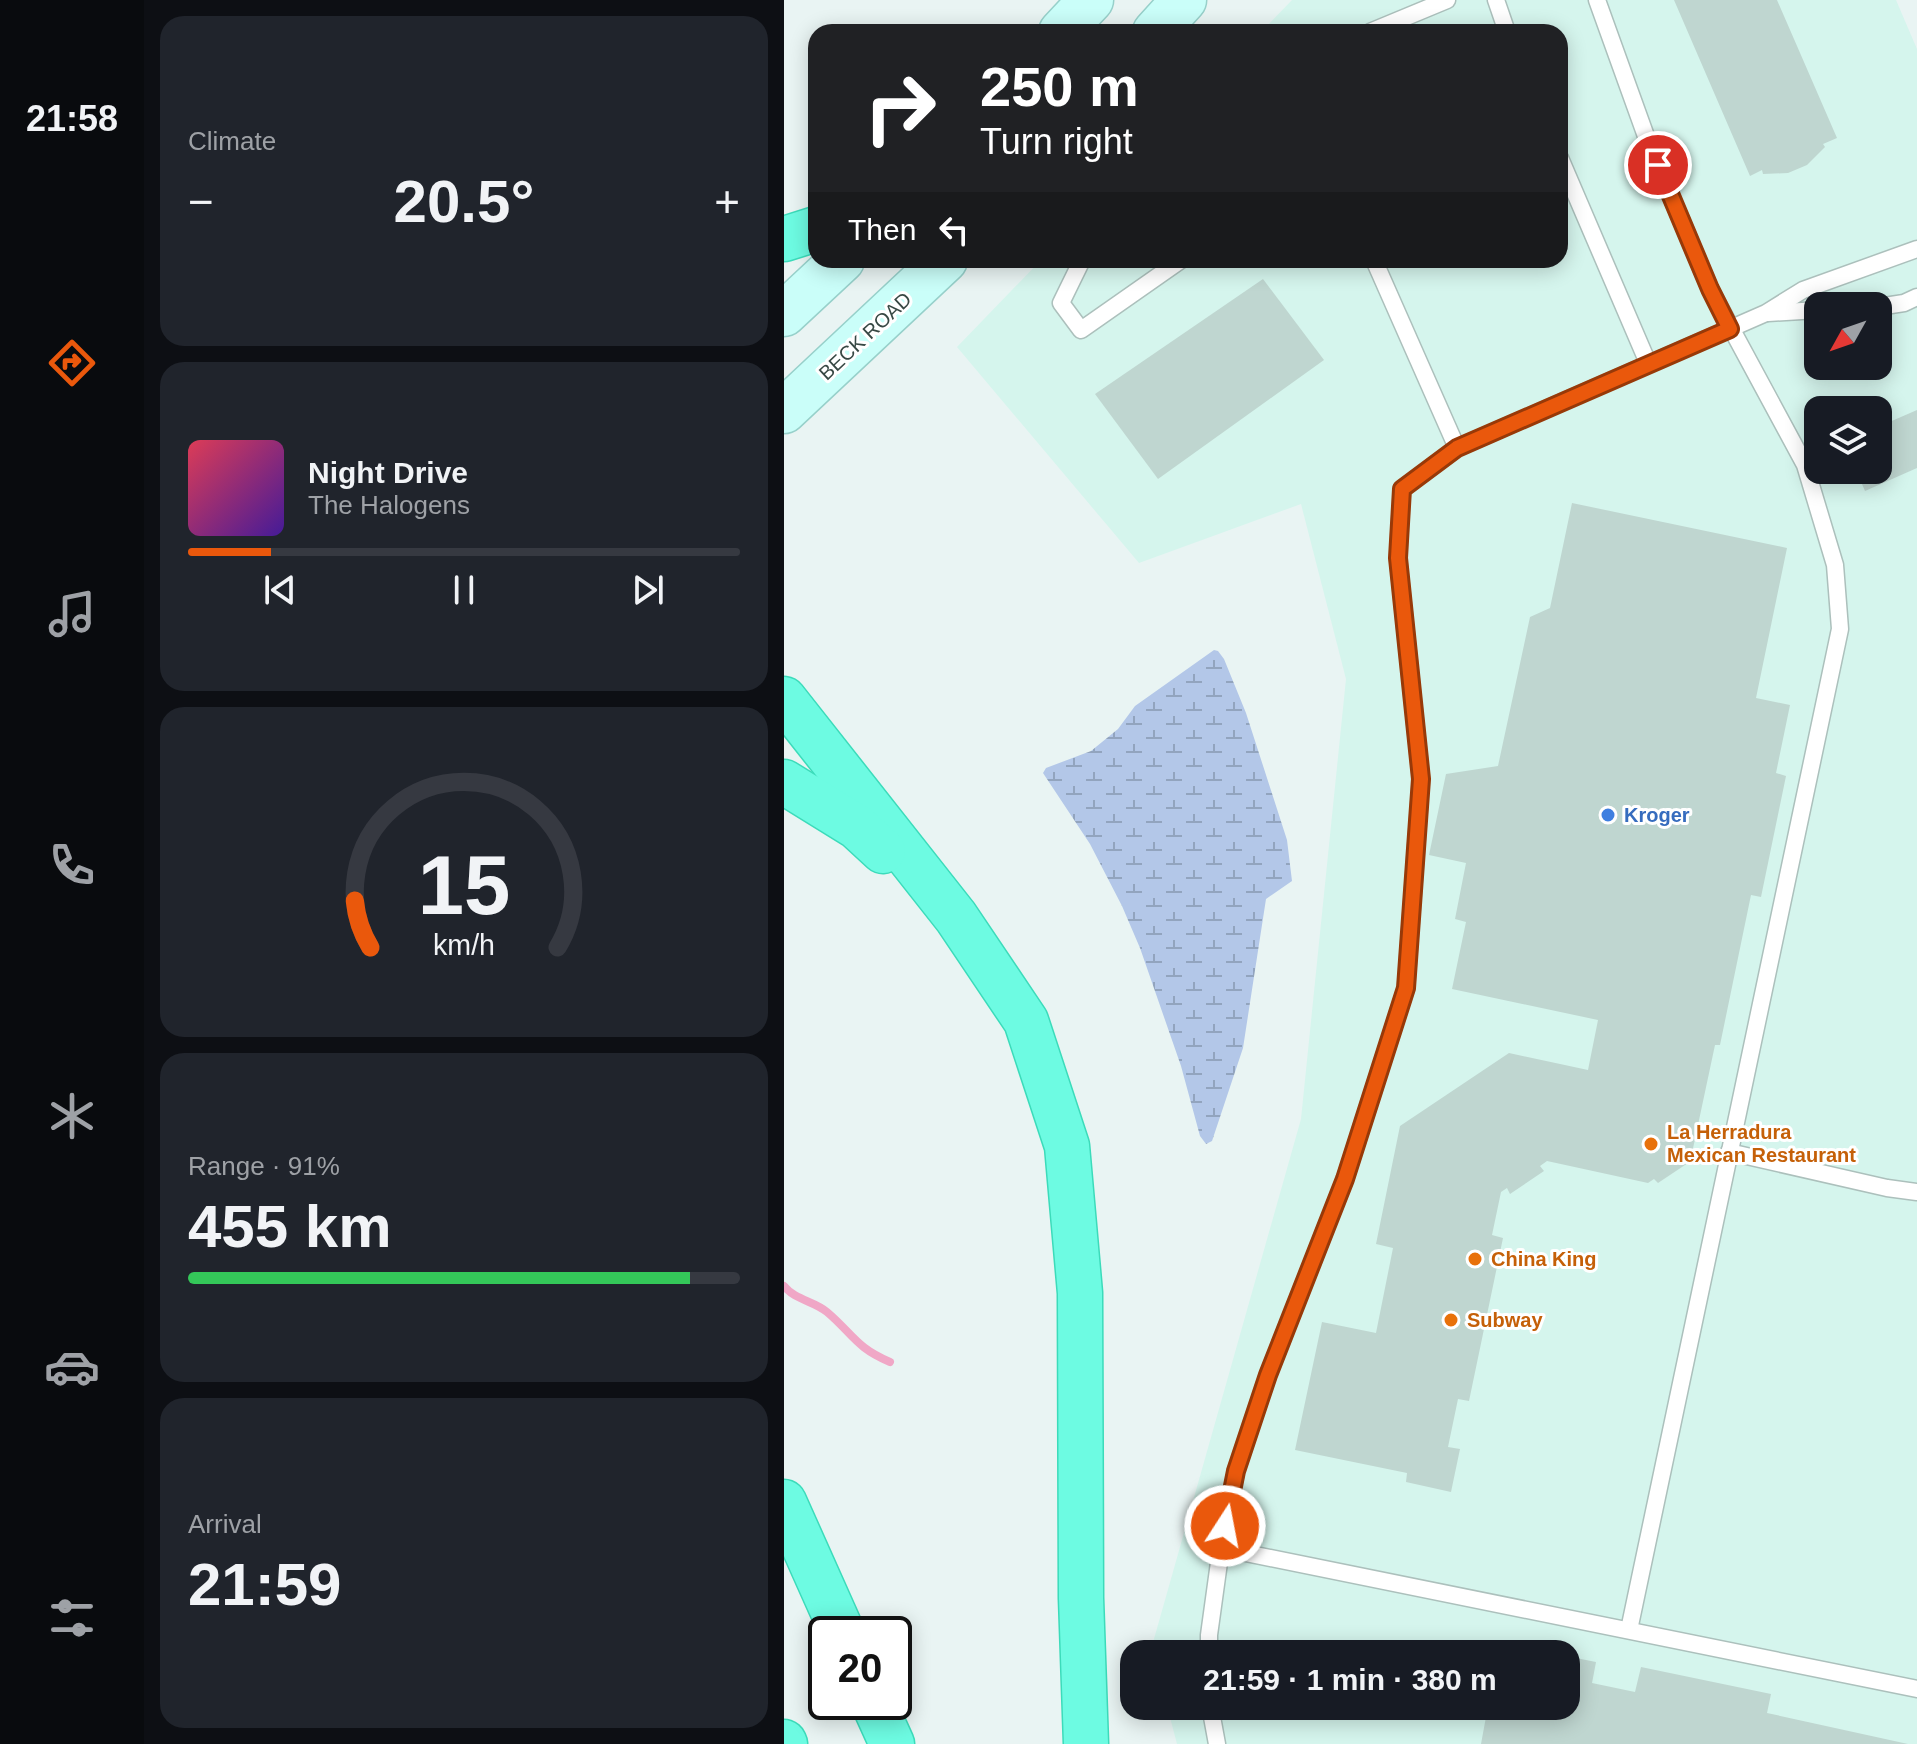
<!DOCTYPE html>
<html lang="en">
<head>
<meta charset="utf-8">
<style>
  :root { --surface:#171b24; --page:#20242c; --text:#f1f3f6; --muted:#9ea1a6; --line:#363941; --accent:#ea580c }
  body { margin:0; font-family:Helvetica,sans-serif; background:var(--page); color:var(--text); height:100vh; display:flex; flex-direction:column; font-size:30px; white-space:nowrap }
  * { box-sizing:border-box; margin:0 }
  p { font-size:26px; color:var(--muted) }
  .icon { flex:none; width:44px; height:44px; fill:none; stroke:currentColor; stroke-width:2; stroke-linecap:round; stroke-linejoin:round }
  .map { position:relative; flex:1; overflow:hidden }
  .side { display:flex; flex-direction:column; gap:16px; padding:16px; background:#0d0f14; width:640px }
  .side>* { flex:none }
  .top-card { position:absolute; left:24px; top:24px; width:760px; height:244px; border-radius:24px; box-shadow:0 4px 20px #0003; background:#202124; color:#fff; overflow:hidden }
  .needle { width:52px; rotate:230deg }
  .buttons { position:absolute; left:1020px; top:292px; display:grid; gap:16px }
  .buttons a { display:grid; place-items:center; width:88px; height:88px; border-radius:16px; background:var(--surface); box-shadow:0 4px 20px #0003; font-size:40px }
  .speed { position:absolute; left:24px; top:1616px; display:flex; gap:16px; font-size:40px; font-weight:700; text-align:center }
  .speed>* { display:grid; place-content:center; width:104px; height:104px; border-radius:50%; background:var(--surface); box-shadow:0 4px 20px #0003; line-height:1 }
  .speed .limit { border:4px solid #111; border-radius:12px; background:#fff; color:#111 }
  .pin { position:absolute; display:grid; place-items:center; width:68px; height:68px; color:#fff; margin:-34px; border:4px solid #fff; border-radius:50%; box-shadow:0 2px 8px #0007 }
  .me { position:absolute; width:88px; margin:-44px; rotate:11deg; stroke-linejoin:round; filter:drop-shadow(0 0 6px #0008) }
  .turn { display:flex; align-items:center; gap:28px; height:168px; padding:0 40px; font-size:36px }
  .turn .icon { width:104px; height:104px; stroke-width:2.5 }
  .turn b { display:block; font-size:56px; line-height:68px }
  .then { display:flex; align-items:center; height:76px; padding:0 40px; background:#0003; gap:16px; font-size:30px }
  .big { font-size:60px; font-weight:700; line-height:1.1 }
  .side .card { flex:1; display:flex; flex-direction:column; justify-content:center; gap:12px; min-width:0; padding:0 28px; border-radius:24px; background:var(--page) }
  .side .dial { align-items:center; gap:0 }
  .dial svg { height:208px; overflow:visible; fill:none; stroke:var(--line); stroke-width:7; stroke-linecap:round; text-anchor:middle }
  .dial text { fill:var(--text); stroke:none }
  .song { display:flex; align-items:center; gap:24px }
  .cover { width:96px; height:96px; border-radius:12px; background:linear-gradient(135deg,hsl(350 70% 55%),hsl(260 70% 35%)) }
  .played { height:8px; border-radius:4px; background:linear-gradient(90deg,var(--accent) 15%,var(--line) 15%) }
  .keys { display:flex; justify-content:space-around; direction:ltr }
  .heat { display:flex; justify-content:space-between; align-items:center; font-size:44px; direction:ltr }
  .charge { height:12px; border-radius:6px; background:linear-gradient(90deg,#34c759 91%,var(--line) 0) }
  .trip { position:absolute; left:336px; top:1640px; width:460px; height:80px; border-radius:24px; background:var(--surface); box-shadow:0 4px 20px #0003; font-weight:700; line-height:80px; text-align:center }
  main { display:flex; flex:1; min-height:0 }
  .dock { display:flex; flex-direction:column; width:144px; justify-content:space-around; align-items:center; background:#090b0e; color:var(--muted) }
  .dock .icon { width:56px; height:56px }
  .dock .on { color:var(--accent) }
  .dock b { font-size:36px; color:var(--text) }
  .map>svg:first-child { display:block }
</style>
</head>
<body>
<main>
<nav class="dock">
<b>21:58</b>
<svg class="icon on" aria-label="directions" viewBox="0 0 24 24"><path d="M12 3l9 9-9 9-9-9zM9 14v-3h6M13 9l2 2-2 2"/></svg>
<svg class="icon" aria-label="music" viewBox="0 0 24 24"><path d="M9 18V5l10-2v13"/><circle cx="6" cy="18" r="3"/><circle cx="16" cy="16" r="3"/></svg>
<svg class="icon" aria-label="phone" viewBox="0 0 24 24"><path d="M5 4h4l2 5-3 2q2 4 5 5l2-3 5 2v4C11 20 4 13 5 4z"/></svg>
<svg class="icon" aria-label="climate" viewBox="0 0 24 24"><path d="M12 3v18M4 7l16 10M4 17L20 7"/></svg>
<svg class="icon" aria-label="car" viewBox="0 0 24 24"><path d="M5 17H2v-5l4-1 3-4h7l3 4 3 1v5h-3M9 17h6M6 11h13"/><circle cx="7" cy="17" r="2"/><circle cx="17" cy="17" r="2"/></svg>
<svg class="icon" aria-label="filters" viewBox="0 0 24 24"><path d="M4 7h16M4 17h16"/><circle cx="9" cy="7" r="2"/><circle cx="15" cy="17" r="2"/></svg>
</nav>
<section class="side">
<div class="card"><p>Climate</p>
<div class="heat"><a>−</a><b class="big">20.5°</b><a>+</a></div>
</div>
<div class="card">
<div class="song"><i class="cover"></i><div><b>Night Drive</b><p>The Halogens</p></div></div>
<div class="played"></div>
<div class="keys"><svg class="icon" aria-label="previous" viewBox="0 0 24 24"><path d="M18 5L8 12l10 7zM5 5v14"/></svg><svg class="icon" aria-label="pause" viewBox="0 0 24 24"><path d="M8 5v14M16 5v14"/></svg><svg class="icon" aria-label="next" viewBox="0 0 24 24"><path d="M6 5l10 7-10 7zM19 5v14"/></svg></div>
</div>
<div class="card dial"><svg viewBox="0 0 100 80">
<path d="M14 69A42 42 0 1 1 86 69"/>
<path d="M14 69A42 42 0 0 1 8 51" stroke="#ea580c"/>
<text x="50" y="56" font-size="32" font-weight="700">15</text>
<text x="50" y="72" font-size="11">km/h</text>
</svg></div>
<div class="card"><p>Range · 91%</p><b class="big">455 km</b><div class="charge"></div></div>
<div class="card"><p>Arrival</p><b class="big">21:59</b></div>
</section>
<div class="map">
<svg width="1133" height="1744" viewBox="0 0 1133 1744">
  <defs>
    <pattern id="wetland-marsh" width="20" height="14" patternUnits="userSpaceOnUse" patternTransform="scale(2)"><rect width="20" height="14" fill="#b3c7e8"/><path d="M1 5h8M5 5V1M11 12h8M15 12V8" fill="none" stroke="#92a4be"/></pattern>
  </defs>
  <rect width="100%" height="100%" fill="#e9f4f3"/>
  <!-- commercial -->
  <path fill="#d5f5ed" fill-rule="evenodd" d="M508,0H1112L1133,49V1744H393L383,1706H782V1654H370L368,1646L517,1119L562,679L517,504L355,563L173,347L257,260H776V32H477ZM1034,306H1094V366H1034ZM1034,410H1094V470H1034Z"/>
  <!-- wetland -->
  <polygon fill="url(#wetland-marsh)" points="430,650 434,651 440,659 462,713 503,840 508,881 482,899 459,1048 428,1141 422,1144 416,1136 397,1066 356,948 338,906 306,844 259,773 262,768 307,751 334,729 351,706"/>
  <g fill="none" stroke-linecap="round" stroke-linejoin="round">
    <!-- stream -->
    <path stroke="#f0a7c6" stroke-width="8" d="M0,1286C11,1300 30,1301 43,1312C69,1334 71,1347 106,1362"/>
  </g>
  <!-- building -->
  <g fill="#bfd6d0">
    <polygon points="890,0 993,0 1053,138 1039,144 1041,147 1023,165 1004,173 979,174 978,170 966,176"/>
    <polygon points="479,279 540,360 374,479 311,394"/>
    <polygon points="1133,410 1133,468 1081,491 1072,470 1094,470 1094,427"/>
    <polygon points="788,503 1003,548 972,698 1006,705 992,773 1002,776 977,897 967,895 936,1045 931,1045 908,1153 903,1157 907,1161 874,1183 870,1179 864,1183 763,1161 756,1166 760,1171 726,1194 723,1188 717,1192 708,1235 719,1238 685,1401 674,1399 664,1447 676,1449 667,1492 622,1482 623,1473 511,1450 538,1322 592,1333 609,1248 592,1244 616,1126 725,1053 804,1070 814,1020 668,989 682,922 671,919 682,863 645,855 662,774 714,766 746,617 766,608"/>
    <polygon points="782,1656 812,1662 808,1683 851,1692 857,1667 987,1694 983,1713 1124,1744 697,1744 704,1706 782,1706"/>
  </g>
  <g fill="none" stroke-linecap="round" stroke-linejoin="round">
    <!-- service casing -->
    <g stroke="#acc0bc" stroke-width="19">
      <g id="service">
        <polyline points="712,0 723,32"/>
        <polyline points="813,0 863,139 926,289 1021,465 1051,565 1056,629 845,1630"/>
        <polyline points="586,32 663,0"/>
        <polyline points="776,158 864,363"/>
        <polyline points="298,260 277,303 297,330 397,260"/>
        <polyline points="590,260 673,448"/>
        <polyline points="1094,307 1120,303 1133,297"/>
        <polyline points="984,313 1034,310"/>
        <polyline points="945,1152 1103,1188 1133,1192"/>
        <polyline points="437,1548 1133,1689"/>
        <polyline points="425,1654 425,1635 437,1548 452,1471 484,1375 561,1179 622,988 637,779 614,558 618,489 673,448 982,313 1019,290 1133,249"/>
        <polyline points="426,1706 433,1744"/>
      </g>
    </g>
    <!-- secondary casing -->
    <g stroke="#97d0ca" stroke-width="47">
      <g id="secondary">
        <polyline points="277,32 307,0"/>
        <polyline points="371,32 400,0"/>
        <polyline points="0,314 58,260"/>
        <polyline points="0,411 161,260"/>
      </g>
    </g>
    <!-- motorway casing -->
    <g stroke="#3cdbba" stroke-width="47">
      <g id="motorway">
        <polyline points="0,239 32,229"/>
        <polyline points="0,699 172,917 242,1021 283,1146 296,1293 297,1598 302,1744"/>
        <polyline points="0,782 73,827 99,851"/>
        <polyline points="0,1502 59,1634"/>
        <polyline points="89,1702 108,1744"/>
        <polyline points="0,1742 1,1744"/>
      </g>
    </g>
    <!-- service -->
    <use href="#service" stroke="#fff" stroke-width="16"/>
    <!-- secondary -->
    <use href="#secondary" stroke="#cafef9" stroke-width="44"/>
    <!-- motorway -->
    <use href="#motorway" stroke="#6dfbe2" stroke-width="44"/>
  </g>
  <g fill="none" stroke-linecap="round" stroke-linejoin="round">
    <!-- route casing -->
    <g stroke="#983908" stroke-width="20">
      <polyline id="route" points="441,1526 452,1471 484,1375 561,1179 622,988 637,779 614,558 618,489 673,448 946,329 926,289 874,165"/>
    </g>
    <!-- route -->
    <use href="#route" stroke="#ea580c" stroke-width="14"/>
  </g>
  <!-- markers -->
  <circle fill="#3f7fe0" stroke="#fff" stroke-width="3" cx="824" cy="815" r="8"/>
  <g fill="#e8710a" stroke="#fff" stroke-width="3">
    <circle cx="867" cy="1144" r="8"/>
    <circle cx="691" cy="1259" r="8"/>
    <circle cx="667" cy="1320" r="8"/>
  </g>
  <g text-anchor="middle" stroke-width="6" stroke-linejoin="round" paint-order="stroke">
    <!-- street labels -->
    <g font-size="20" fill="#374844" stroke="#fff">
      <text transform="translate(81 336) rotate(-43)" y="7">BECK ROAD</text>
    </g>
    <!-- shop labels -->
    <g font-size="20" font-weight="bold" fill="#366cbe" stroke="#fff" text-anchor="start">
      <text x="840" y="822">Kroger</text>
    </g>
    <!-- food labels -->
    <g font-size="20" font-weight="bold" fill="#c56008" stroke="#fff" text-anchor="start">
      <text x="883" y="1139">La Herradura<tspan x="883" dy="23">Mexican Restaurant</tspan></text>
      <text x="707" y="1266">China King</text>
      <text x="683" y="1327">Subway</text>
    </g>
  </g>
</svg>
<div class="buttons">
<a><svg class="needle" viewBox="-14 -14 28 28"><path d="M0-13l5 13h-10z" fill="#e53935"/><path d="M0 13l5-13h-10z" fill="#9ea1a6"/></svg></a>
<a><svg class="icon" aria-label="layers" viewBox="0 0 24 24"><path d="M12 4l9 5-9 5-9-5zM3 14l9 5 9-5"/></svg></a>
</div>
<div class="speed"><div class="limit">20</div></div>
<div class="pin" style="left:874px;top:165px;background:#d93025"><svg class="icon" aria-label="arrive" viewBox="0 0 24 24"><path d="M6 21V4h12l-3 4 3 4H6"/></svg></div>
<svg class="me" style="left:441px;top:1526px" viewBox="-20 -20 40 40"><circle r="17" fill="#ea580c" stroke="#fff" stroke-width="3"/><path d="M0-11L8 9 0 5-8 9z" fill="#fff"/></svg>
<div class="trip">21:59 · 1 min · 380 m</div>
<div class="top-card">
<div class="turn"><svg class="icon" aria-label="right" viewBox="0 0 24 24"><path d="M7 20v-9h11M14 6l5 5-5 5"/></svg><div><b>250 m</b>Turn right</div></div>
<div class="then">Then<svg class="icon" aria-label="left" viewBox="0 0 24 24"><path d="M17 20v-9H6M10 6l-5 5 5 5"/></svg></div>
</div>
</div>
</main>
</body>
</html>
